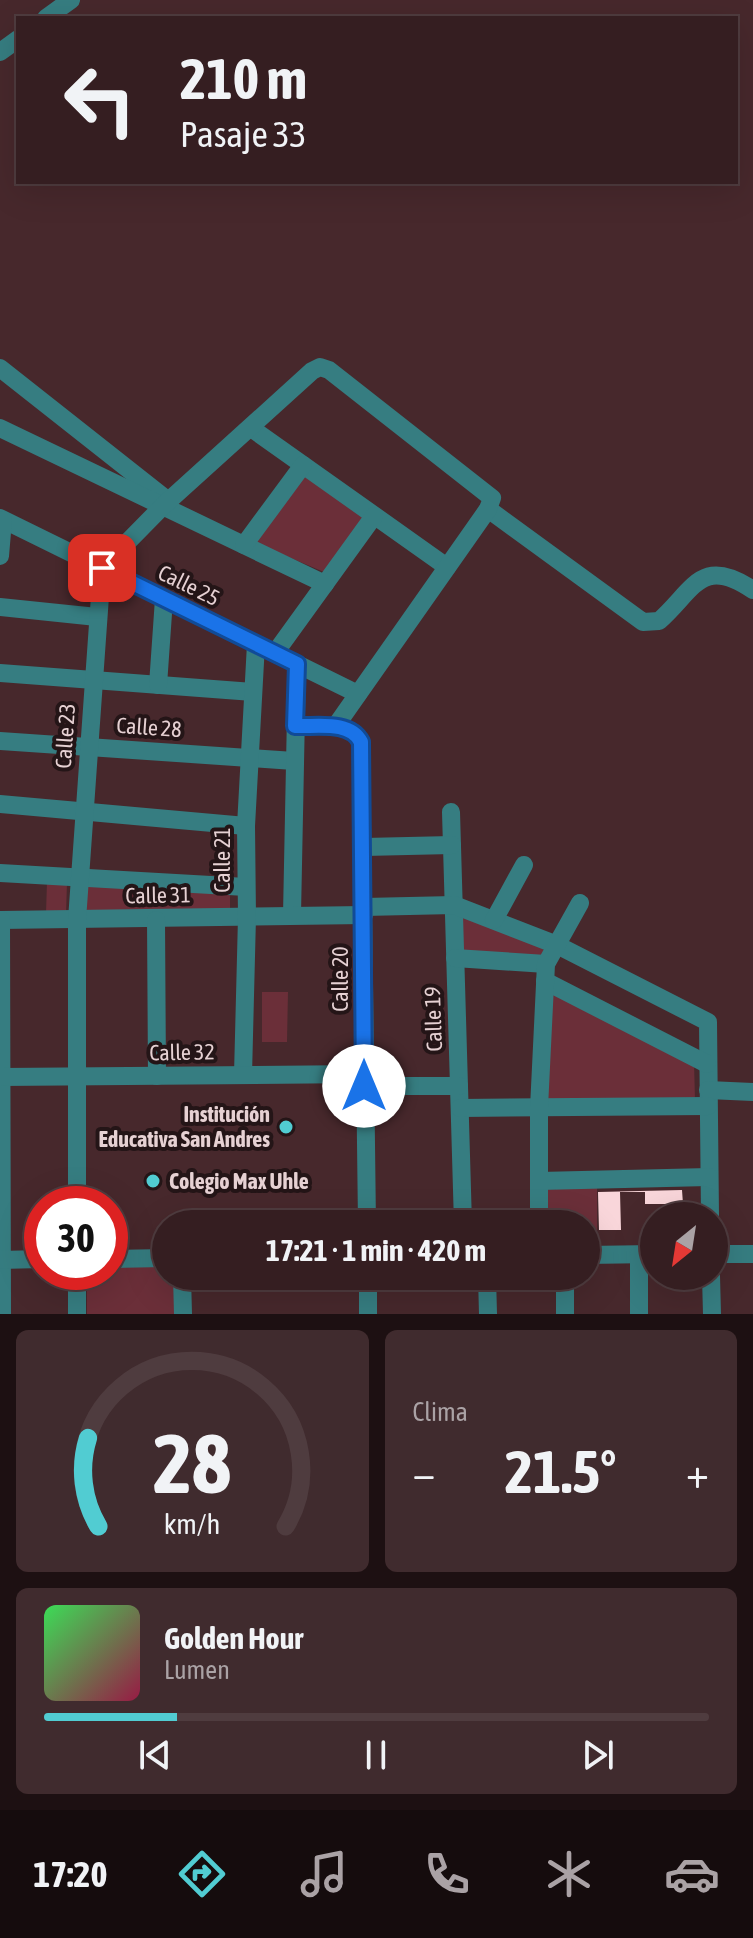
<!DOCTYPE html>
<html lang="es">
<head>
<meta charset="utf-8">
<style>
  :root { --surface:#351e21; --page:#402b2e; --text:#f1f3f6; --muted:#aaa2a5; --line:#4f3c3f; --accent:#51ccd2 }
  body { margin:0; font-family:"Asap Condensed",sans-serif; background:var(--page); color:var(--text); height:100vh; display:flex; flex-direction:column; font-size:30px; white-space:nowrap }
  * { box-sizing:border-box; margin:0 }
  p { font-size:26px; color:var(--muted) }
  .icon { flex:none; width:44px; height:44px; fill:none; stroke:currentColor; stroke-width:2; stroke-linecap:round; stroke-linejoin:round }
  .map { position:relative; height:1314px; overflow:hidden }
  .drawer { display:flex; flex-direction:column; gap:16px; padding:16px; background:#1d1012; flex:1 }
  .drawer>* { flex:none }
  .banner { position:absolute; left:16px; top:16px; width:722px; height:168px; border-radius:0px; box-shadow:0 8px 32px #0002,0 0 0 2px var(--line); background:#351e21; color:var(--text); overflow:hidden }
  .needle { width:52px; rotate:210deg }
  .controls { position:absolute; left:640px; top:1202px; display:grid; gap:16px }
  .controls a { display:grid; place-items:center; width:88px; height:88px; border-radius:50%; background:var(--surface); box-shadow:0 8px 32px #0002,0 0 0 2px var(--line); font-size:40px }
  .speed { position:absolute; left:24px; top:1186px; display:flex; gap:16px; font-size:40px; font-weight:700; text-align:center }
  .speed>* { display:grid; place-content:center; width:104px; height:104px; border-radius:50%; background:var(--surface); box-shadow:0 8px 32px #0002,0 0 0 2px var(--line); line-height:1 }
  .speed .limit { border:12px solid #d22; background:#fff; color:#111 }
  .pin { position:absolute; display:grid; place-items:center; width:68px; height:68px; color:#fff; margin:-34px; border-radius:16px; box-shadow:0 4px 12px #0006 }
  .me { position:absolute; width:88px; margin:-44px; rotate:0deg; stroke-linejoin:round; filter:drop-shadow(0 0 6px #0008) }
  .turn { display:flex; align-items:center; gap:28px; height:168px; padding:0 32px; font-size:36px }
  .turn .icon { width:104px; height:104px; stroke-width:2.5 }
  .turn b { display:block; font-size:56px; line-height:68px }
  .big { font-size:60px; font-weight:700; line-height:1.1 }
  .drawer .widget { flex:1; display:flex; flex-direction:column; justify-content:center; gap:12px; min-width:0; padding:0 28px; border-radius:12px; background:var(--page) }
  .drawer .dial { align-items:center; gap:0 }
  .dial svg { height:208px; overflow:visible; fill:none; stroke:var(--line); stroke-width:7; stroke-linecap:round; text-anchor:middle }
  .dial text { fill:var(--text); stroke:none }
  .song { display:flex; align-items:center; gap:24px }
  .cover { width:96px; height:96px; border-radius:12px; background:linear-gradient(135deg,hsl(130 70% 55%),hsl(340 70% 35%)) }
  .played { height:8px; border-radius:4px; background:linear-gradient(90deg,var(--accent) 20%,var(--line) 20%) }
  .keys { display:flex; justify-content:space-around; direction:ltr }
  .heat { display:flex; justify-content:space-between; align-items:center; font-size:44px; direction:ltr }
  .drawer .tiles { flex:1; display:grid; gap:16px; grid-template-columns:1fr 1fr }
  .widget:last-child { grid-column:span 2 }
  .trip { position:absolute; left:152px; top:1210px; width:448px; height:80px; border-radius:40px; background:var(--surface); box-shadow:0 8px 32px #0002,0 0 0 2px var(--line); font-weight:700; line-height:80px; text-align:center }
  .menu { display:flex; height:128px; justify-content:space-around; align-items:center; background:#150c0d; color:var(--muted) }
  .menu .icon { width:56px; height:56px }
  .menu .on { color:var(--accent) }
  .menu b { font-size:36px; color:var(--text) }
  .map>svg:first-child { display:block }
</style>
</head>
<body>
<div class="map">
<svg width="753" height="1314" viewBox="0 0 753 1314">
  <rect width="100%" height="100%" fill="#47282c"/>
  <!-- green -->
  <g fill="#6b2f39">
    <polygon points="298,469 366,518 324,572 246,539"/>
    <polygon points="47,881 67,882 66,914 46,913"/>
    <polygon points="87,886 230,892 230,911 91,914 86,909"/>
    <polygon points="462,915 544,947 542,960 463,950"/>
    <polygon points="544,987 694,1062 695,1100 545,1102"/>
    <polygon points="262,992 288,992 287,1042 262,1042"/>
    <polygon points="597,1185 597,1245 586,1245 586,1224 546,1224 545,1186"/>
    <polygon points="110,1266 166,1266 166,1276 177,1276 178,1314 87,1314 87,1272 110,1272"/>
  </g>
  <!-- building -->
  <g fill="#f9d6da">
    <polygon points="682,1190 683,1204 645,1204 645,1192 620,1192 621,1230 599,1230 598,1192"/>
    <polygon points="224,1209 268,1210 267,1224 224,1224"/>
  </g>
  <g fill="none" stroke-linecap="round" stroke-linejoin="round">
    <!-- minor -->
    <g stroke="#367d81" stroke-width="18">
      <polyline points="46,18 71,0"/>
      <polyline points="0,52 18,39"/>
      <polyline points="0,368 166,499"/>
      <polyline points="0,428 325,584"/>
      <polyline points="251,428 447,567"/>
      <path d="M488,509L643,622L659,621C694,590 701,555 753,590"/>
      <polyline points="0,518 358,694"/>
      <polyline points="244,545 303,465"/>
      <polyline points="0,556 3,520"/>
      <polyline points="0,607 97,617"/>
      <polyline points="275,653 374,516"/>
      <polyline points="0,673 253,692"/>
      <polyline points="158,685 164,599"/>
      <path d="M295,726C316,727 350,720 361,742L367,1224"/>
      <polyline points="0,741 294,761"/>
      <polyline points="0,804 246,826"/>
      <polyline points="451,812 463,1224"/>
      <polyline points="364,847 452,845"/>
      <polyline points="0,873 246,887"/>
      <polyline points="364,907 454,905 557,945 708,1022 710,1216"/>
      <polyline points="292,915 297,664"/>
      <polyline points="0,920 364,915"/>
      <polyline points="1,920 2,1314"/>
      <polyline points="156,920 157,1076"/>
      <polyline points="494,920 524,865"/>
      <polyline points="455,958 546,964"/>
      <polyline points="545,981 707,1064"/>
      <polyline points="243,1075 247,917 246,826 256,644"/>
      <polyline points="0,1077 364,1074"/>
      <polyline points="364,1086 459,1086"/>
      <polyline points="708,1090 753,1092"/>
      <polyline points="460,1108 708,1106"/>
      <polyline points="539,1181 709,1177"/>
      <polyline points="77,1204 77,920 102,568 163,506 312,371 320,367 329,370 492,498 488,509 335,727"/>
      <polyline points="539,1224 539,1108 546,964 580,903"/>
      <polyline points="714,1254 753,1254"/>
      <polyline points="586,1255 654,1254"/>
      <polyline points="639,1255 639,1314"/>
      <polyline points="110,1259 166,1258"/>
      <polyline points="0,1260 42,1259"/>
      <polyline points="182,1276 183,1314"/>
      <polyline points="368,1276 368,1314"/>
      <polyline points="487,1276 488,1314"/>
      <polyline points="565,1276 565,1314"/>
      <polyline points="711,1276 712,1314"/>
      <polyline points="77,1314 77,1272"/>
    </g>
  </g>
  <g fill="none" stroke-linecap="round" stroke-linejoin="round">
    <!-- route casing -->
    <g stroke="#114b97" stroke-width="20">
      <path id="route" d="M102,568L297,664L295,726C316,727 350,720 361,742L364,1086"/>
    </g>
    <!-- route -->
    <use href="#route" stroke="#1a73e8" stroke-width="14"/>
  </g>
  <!-- markers -->
  <g fill="#51ccd2" stroke="#241517" stroke-width="3">
    <circle cx="286" cy="1127" r="8"/>
    <circle cx="153" cy="1181" r="8"/>
  </g>
  <g text-anchor="middle" stroke-width="8" stroke-linejoin="round" paint-order="stroke">
    <!-- street labels -->
    <g font-size="22" fill="#e6d1d3" stroke="#241517">
      <text transform="translate(189 585) rotate(26)" y="8">Calle 25</text>
      <text transform="translate(149 727) rotate(4)" y="8">Calle 28</text>
      <text transform="translate(65 736) rotate(-86)" y="8">Calle 23</text>
      <text transform="translate(222 860) rotate(-90)" y="8">Calle 21</text>
      <text transform="translate(158 895) rotate(-1)" y="8">Calle 31</text>
      <text transform="translate(340 979) rotate(-90)" y="8">Calle 20</text>
      <text transform="translate(433 1019) rotate(-92)" y="8">Calle 19</text>
      <text transform="translate(182 1052) rotate(-1)" y="8">Calle 32</text>
    </g>
    <!-- poi labels -->
    <g font-size="22" font-weight="bold" fill="#e6d1d3" stroke="#241517" text-anchor="end">
      <text x="270" y="1122">Institución<tspan x="270" dy="25">Educativa San Andres</tspan></text>
      <text x="169" y="1189" text-anchor="start">Colegio Max Uhle</text>
    </g>
  </g>
</svg>
<div class="controls">
<a><svg class="needle" viewBox="-14 -14 28 28"><path d="M0-13l5 13h-10z" fill="#e53935"/><path d="M0 13l5-13h-10z" fill="#aaa2a5"/></svg></a>
</div>
<div class="speed"><div class="limit">30</div></div>
<div class="pin" style="left:102px;top:568px;background:#d93025"><svg class="icon" aria-label="arrive" viewBox="0 0 24 24"><path d="M6 21V4h12l-3 4 3 4H6"/></svg></div>
<svg class="me" style="left:364px;top:1086px" viewBox="-20 -20 40 40"><circle r="19" fill="#fff"/><path d="M0-13L10 11 0 6-10 11z" fill="#1a73e8"/></svg>
<div class="trip">17:21 · 1 min · 420 m</div>
<div class="banner">
<div class="turn"><svg class="icon" aria-label="left" viewBox="0 0 24 24"><path d="M17 20v-9H6M10 6l-5 5 5 5"/></svg><div><b>210 m</b>Pasaje 33</div></div>
</div>
</div>
<section class="drawer">
<div class="tiles">
<div class="widget dial"><svg viewBox="0 0 100 80">
<path d="M14 69A42 42 0 1 1 86 69"/>
<path d="M14 69A42 42 0 0 1 10 35" stroke="#51ccd2"/>
<text x="50" y="56" font-size="32" font-weight="700">28</text>
<text x="50" y="72" font-size="11">km/h</text>
</svg></div>
<div class="widget"><p>Clima</p>
<div class="heat"><a>−</a><b class="big">21.5°</b><a>+</a></div>
</div>
<div class="widget">
<div class="song"><i class="cover"></i><div><b>Golden Hour</b><p>Lumen</p></div></div>
<div class="played"></div>
<div class="keys"><svg class="icon" aria-label="previous" viewBox="0 0 24 24"><path d="M18 5L8 12l10 7zM5 5v14"/></svg><svg class="icon" aria-label="pause" viewBox="0 0 24 24"><path d="M8 5v14M16 5v14"/></svg><svg class="icon" aria-label="next" viewBox="0 0 24 24"><path d="M6 5l10 7-10 7zM19 5v14"/></svg></div>
</div>
</div>
</section>
<nav class="menu">
<b>17:20</b>
<svg class="icon on" aria-label="directions" viewBox="0 0 24 24"><path d="M12 3l9 9-9 9-9-9zM9 14v-3h6M13 9l2 2-2 2"/></svg>
<svg class="icon" aria-label="music" viewBox="0 0 24 24"><path d="M9 18V5l10-2v13"/><circle cx="6" cy="18" r="3"/><circle cx="16" cy="16" r="3"/></svg>
<svg class="icon" aria-label="phone" viewBox="0 0 24 24"><path d="M5 4h4l2 5-3 2q2 4 5 5l2-3 5 2v4C11 20 4 13 5 4z"/></svg>
<svg class="icon" aria-label="climate" viewBox="0 0 24 24"><path d="M12 3v18M4 7l16 10M4 17L20 7"/></svg>
<svg class="icon" aria-label="car" viewBox="0 0 24 24"><path d="M5 17H2v-5l4-1 3-4h7l3 4 3 1v5h-3M9 17h6M6 11h13"/><circle cx="7" cy="17" r="2"/><circle cx="17" cy="17" r="2"/></svg>
</nav>
</body>
</html>
